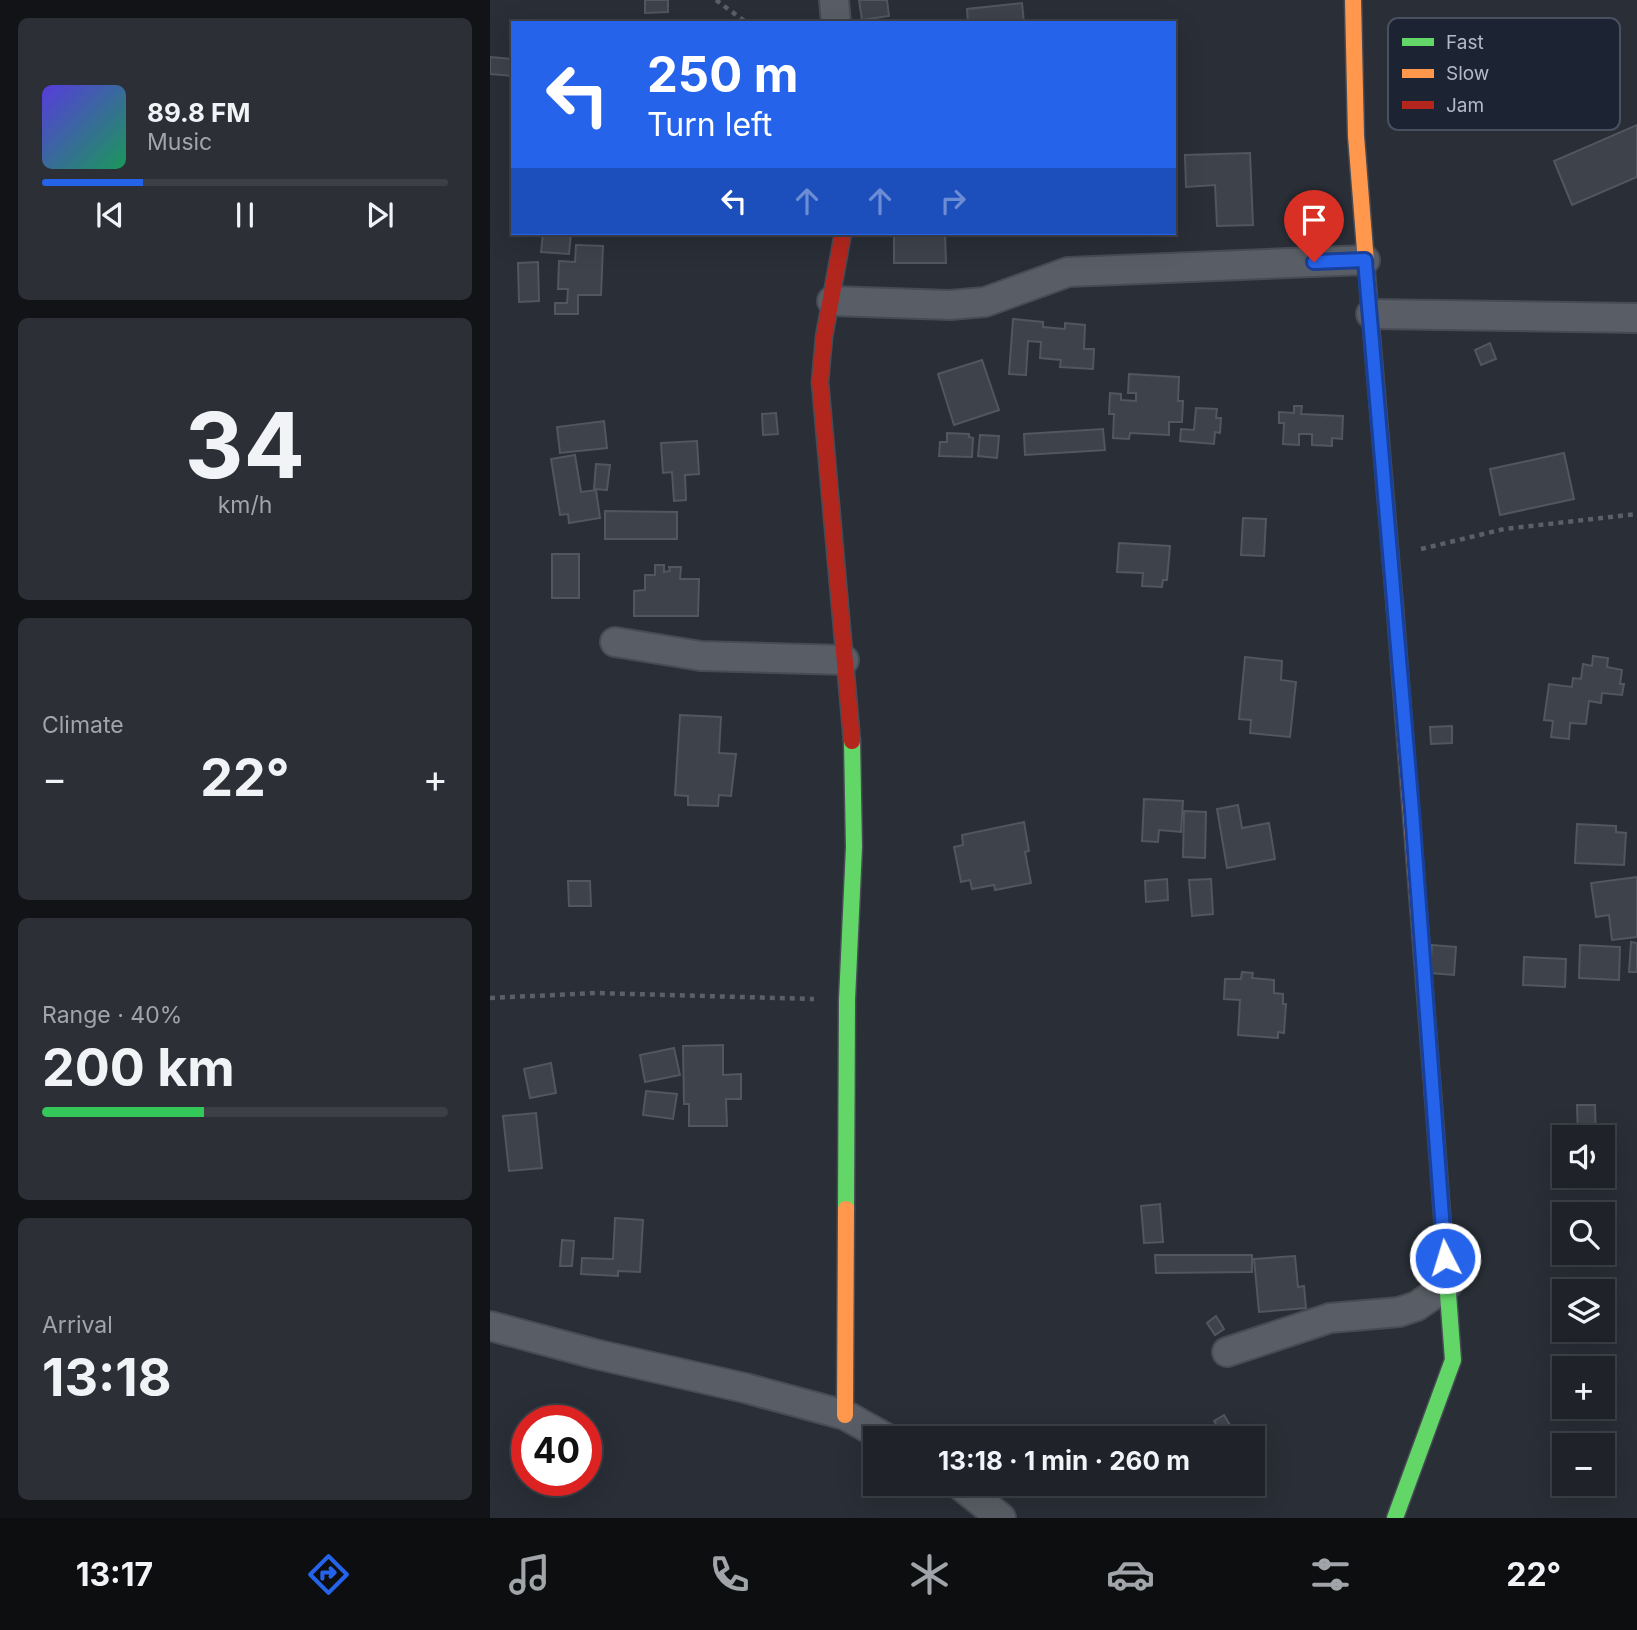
<!DOCTYPE html>
<html lang="en">
<head>
<meta charset="utf-8">
<style>
  :root { --surface:#1f2229; --page:#2c2f35; --text:#f1f3f6; --muted:#a1a4a8; --line:#3c3f46; --accent:#2563eb }
  body { margin:0; font-family:Inter,sans-serif; background:var(--page); color:var(--text); height:100vh; display:flex; flex-direction:column; font-size:26px; white-space:nowrap }
  * { box-sizing:border-box; margin:0 }
  p { font-size:23px; color:var(--muted) }
  .icon { flex:none; width:38px; height:38px; fill:none; stroke:currentColor; stroke-width:2; stroke-linecap:round; stroke-linejoin:round }
  .map { position:relative; flex:1; overflow:hidden }
  .sheet { display:flex; flex-direction:column; gap:18px; padding:18px; background:#111317; width:490px }
  .sheet>* { flex:none }
  .banner { position:absolute; left:21px; top:21px; width:665px; height:214px; border-radius:0px; box-shadow:0 7px 28px #0002,0 0 0 2px var(--line); background:#2563eb; color:#fff; overflow:hidden }
  .controls { position:absolute; left:1062px; top:1125px; display:grid; gap:14px }
  .controls a { display:grid; place-items:center; width:63px; height:63px; border-radius:0px; background:var(--surface); box-shadow:0 7px 28px #0002,0 0 0 2px var(--line); font-size:35px }
  .speed { position:absolute; left:21px; top:1405px; display:flex; gap:14px; font-size:35px; font-weight:700; text-align:center }
  .speed>* { display:grid; place-content:center; width:91px; height:91px; border-radius:50%; background:var(--surface); box-shadow:0 7px 28px #0002,0 0 0 2px var(--line); line-height:1 }
  .speed .limit { border:10px solid #d22; background:#fff; color:#111 }
  .pin { position:absolute; display:grid; place-items:center; width:60px; height:60px; color:#fff; margin:-72px -30px; border-radius:50% 50% 50% 0; rotate:-45deg; box-shadow:0 0 7px #0007 }
  .pin .icon { rotate:45deg }
  .me { position:absolute; width:77px; margin:-38px; rotate:355deg; stroke-linejoin:round; filter:drop-shadow(0 0 5px #0008) }
  .turn { display:flex; align-items:center; gap:24px; height:147px; padding:0 21px; font-size:32px }
  .turn .icon { width:91px; height:91px; stroke-width:2.5 }
  .turn b { display:block; font-size:49px; line-height:60px }
  .lanes { display:flex; align-items:center; height:66px; padding:0 21px; background:#0003; justify-content:center; gap:35px; direction:ltr }
  .lanes .off { opacity:.35 }
  .big { font-size:52px; font-weight:700; line-height:1.1 }
  .sheet .tile { flex:1; display:flex; flex-direction:column; justify-content:center; gap:10px; min-width:0; padding:0 24px; border-radius:10px; background:var(--page) }
  .sheet .dial { align-items:center; gap:0 }
  .dial b { font-size:91px; line-height:1 }
  .song { display:flex; align-items:center; gap:21px }
  .cover { width:84px; height:84px; border-radius:10px; background:linear-gradient(135deg,hsl(250 70% 55%),hsl(150 70% 35%)) }
  .played { height:7px; border-radius:4px; background:linear-gradient(90deg,var(--accent) 25%,var(--line) 25%) }
  .keys { display:flex; justify-content:space-around; direction:ltr }
  .heat { display:flex; justify-content:space-between; align-items:center; font-size:38px; direction:ltr }
  .charge { height:10px; border-radius:5px; background:linear-gradient(90deg,#34c759 40%,var(--line) 0) }
  .trip { position:absolute; left:373px; top:1426px; width:402px; height:70px; border-radius:0px; background:var(--surface); box-shadow:0 7px 28px #0002,0 0 0 2px var(--line); font-weight:700; line-height:70px; text-align:center }
  .tab-bar { display:flex; height:112px; justify-content:space-around; align-items:center; background:#0c0e10; color:var(--muted) }
  .tab-bar .icon { width:49px; height:49px }
  .tab-bar .on { color:var(--accent) }
  .tab-bar b { font-size:32px; color:var(--text) }
  main { display:flex; flex:1; min-height:0 }
  .map>svg:first-child { display:block }
</style>
</head>
<body>
<main>
<section class="sheet">
<div class="tile">
<div class="song"><i class="cover"></i><div><b>89.8 FM</b><p>Music</p></div></div>
<div class="played"></div>
<div class="keys"><svg class="icon" aria-label="previous" viewBox="0 0 24 24"><path d="M18 5L8 12l10 7zM5 5v14"/></svg><svg class="icon" aria-label="pause" viewBox="0 0 24 24"><path d="M8 5v14M16 5v14"/></svg><svg class="icon" aria-label="next" viewBox="0 0 24 24"><path d="M6 5l10 7-10 7zM19 5v14"/></svg></div>
</div>
<div class="tile dial"><b>34</b><p>km/h</p></div>
<div class="tile"><p>Climate</p>
<div class="heat"><a>−</a><b class="big">22°</b><a>+</a></div>
</div>
<div class="tile"><p>Range · 40%</p><b class="big">200 km</b><div class="charge"></div></div>
<div class="tile"><p>Arrival</p><b class="big">13:18</b></div>
</section>
<div class="map">
<svg width="1147" height="1518" viewBox="0 0 1147 1518">
  <rect width="100%" height="100%" fill="#292e37"/>
  <!-- building -->
  <g fill="#3e424b" stroke="#51565f" stroke-width="2">
    <polygon points="155,0 178,0 178,12 155,13"/>
    <polygon points="369,0 397,0 399,16 372,20"/>
    <polygon points="532,3 534,23 478,23 477,9"/>
    <polygon points="0,57 23,59 23,76 0,74"/>
    <polygon points="1147,125 1147,177 1082,205 1064,161"/>
    <polygon points="760,153 763,225 727,226 725,185 696,187 695,155"/>
    <polygon points="53,233 81,233 79,254 51,252"/>
    <polygon points="404,233 455,233 456,263 404,263"/>
    <polygon points="86,245 113,246 111,295 88,295 88,314 65,314 65,303 77,303 78,289 68,289 69,261 85,262"/>
    <polygon points="48,262 49,301 29,302 28,263"/>
    <polygon points="523,319 553,322 553,327 575,329 575,323 595,325 594,349 604,349 603,369 570,367 571,360 550,358 551,342 538,341 536,375 519,374"/>
    <polygon points="1000,343 1006,359 991,365 985,350"/>
    <polygon points="492,360 509,410 464,425 448,374"/>
    <polygon points="639,374 689,377 688,401 693,401 692,422 679,422 679,435 640,433 639,439 623,438 624,414 619,414 620,393 631,394 631,400 646,401 646,393 638,393"/>
    <polygon points="804,406 812,406 811,414 853,416 852,439 842,438 842,446 822,445 822,434 809,434 809,445 793,444 794,423 789,423 789,412 804,413"/>
    <polygon points="706,408 727,409 726,418 731,418 730,433 725,432 724,444 690,441 691,429 704,430"/>
    <polygon points="286,413 288,434 273,435 272,414"/>
    <polygon points="114,421 117,448 70,453 67,427"/>
    <polygon points="613,429 615,450 535,455 534,434"/>
    <polygon points="457,433 479,434 479,437 483,438 482,457 449,456 450,442 457,442"/>
    <polygon points="490,435 509,436 507,458 488,456"/>
    <polygon points="207,441 209,474 195,475 196,500 184,501 182,472 173,473 171,443"/>
    <polygon points="1074,453 1084,499 1010,515 1000,469"/>
    <polygon points="85,455 91,492 106,490 110,518 79,523 78,514 70,515 61,459"/>
    <polygon points="106,464 120,465 117,490 104,489"/>
    <polygon points="115,511 187,512 187,539 115,539"/>
    <polygon points="753,518 776,519 774,556 751,555"/>
    <polygon points="629,543 680,546 677,580 673,580 672,587 652,586 653,573 627,572"/>
    <rect x="62" y="554" width="27" height="44"/>
    <polygon points="165,565 174,565 174,572 180,571 179,567 191,567 190,579 209,579 208,616 144,616 144,591 155,590 155,575 165,575"/>
    <polygon points="1103,656 1118,658 1117,667 1132,670 1130,684 1134,684 1132,695 1112,693 1111,703 1099,701 1096,724 1080,723 1079,739 1061,737 1063,721 1054,720 1059,684 1082,687 1083,678 1091,679 1093,664 1102,666"/>
    <polygon points="755,657 792,661 791,680 806,682 800,737 760,733 761,720 749,719"/>
    <polygon points="190,715 231,717 229,753 246,754 241,796 229,795 228,806 198,805 198,796 185,795"/>
    <polygon points="962,726 962,743 941,744 940,727"/>
    <polygon points="654,799 693,801 691,832 669,830 668,842 652,841"/>
    <polygon points="748,805 752,828 779,823 785,859 737,868 727,809"/>
    <polygon points="694,811 716,812 715,858 693,857"/>
    <polygon points="534,822 539,851 535,852 541,883 505,890 504,885 482,889 480,880 471,882 464,847 473,845 472,835"/>
    <polygon points="1087,824 1126,826 1126,832 1136,833 1134,865 1085,863"/>
    <polygon points="1147,877 1147,937 1122,940 1119,915 1106,917 1101,883"/>
    <polygon points="677,879 678,900 656,902 655,881"/>
    <polygon points="721,879 723,914 702,916 699,880"/>
    <polygon points="78,881 100,881 101,906 79,906"/>
    <polygon points="1141,942 1147,943 1147,972 1139,972"/>
    <polygon points="942,945 966,947 964,975 940,973"/>
    <polygon points="1090,945 1130,947 1129,980 1089,978"/>
    <polygon points="1034,957 1076,959 1075,987 1033,985"/>
    <polygon points="752,972 763,973 762,978 784,980 784,993 793,994 793,1004 796,1004 794,1033 788,1032 788,1038 748,1035 750,1000 734,999 735,979 751,979"/>
    <polygon points="233,1045 233,1075 251,1074 251,1099 236,1099 237,1126 199,1126 199,1104 194,1104 193,1046"/>
    <polygon points="184,1048 190,1075 155,1082 150,1055"/>
    <polygon points="61,1063 66,1093 40,1098 34,1069"/>
    <polygon points="156,1091 187,1094 183,1119 153,1115"/>
    <polygon points="1087,1105 1105,1105 1106,1138 1088,1138"/>
    <polygon points="46,1113 52,1168 19,1171 13,1116"/>
    <polygon points="670,1204 673,1242 654,1243 651,1206"/>
    <polygon points="125,1218 153,1220 150,1272 128,1271 128,1276 91,1274 92,1258 123,1259"/>
    <polygon points="72,1240 84,1241 82,1266 70,1266"/>
    <polygon points="665,1255 762,1255 762,1272 666,1273"/>
    <polygon points="805,1256 808,1287 814,1286 816,1308 769,1312 764,1259"/>
    <polygon points="726,1316 734,1329 725,1335 717,1323"/>
    <polygon points="734,1415 748,1438 735,1438 724,1421"/>
  </g>
  <g fill="none" stroke-linecap="round" stroke-linejoin="round">
    <!-- street casing -->
    <g stroke="#474b54" stroke-width="32">
      <g id="street">
        <polyline points="344,0 346,23"/>
        <polyline points="342,301 460,305 495,302 578,272 875,260"/>
        <polyline points="881,314 1147,318"/>
        <polyline points="125,642 211,656 354,660"/>
        <polyline points="0,1326 105,1354 255,1388 355,1415 396,1438"/>
        <polyline points="737,1352 840,1318 909,1312 927,1306 957,1285"/>
        <polyline points="469,1484 511,1518"/>
      </g>
    </g>
    <!-- fast casing -->
    <g stroke="#474b54" stroke-width="19">
      <g id="fast">
        <polyline points="356,1209 357,1000 364,847 362,741"/>
        <polyline points="905,1518 963,1360 943,1095"/>
      </g>
    </g>
    <!-- slow casing -->
    <g stroke="#474b54" stroke-width="19">
      <g id="slow">
        <polyline points="863,0 866,136 881,326"/>
        <polyline points="905,609 943,1095"/>
        <polyline points="355,1415 356,1209"/>
      </g>
    </g>
    <!-- jam casing -->
    <g stroke="#474b54" stroke-width="19">
      <g id="jam">
        <polyline points="353,233 334,337 330,382 362,741"/>
        <polyline points="881,326 905,609"/>
      </g>
    </g>
    <!-- path -->
    <g stroke="#5a6067" stroke-width="4.5" stroke-dasharray="5 5" stroke-linecap="butt">
      <polyline points="226,0 257,23"/>
      <polyline points="931,549 1014,529 1147,514"/>
      <polyline points="0,998 106,993 324,999"/>
    </g>
    <!-- street -->
    <use href="#street" stroke="#595d65" stroke-width="28"/>
    <!-- fast -->
    <use href="#fast" stroke="#63d668" stroke-width="16"/>
    <!-- slow -->
    <use href="#slow" stroke="#ff974d" stroke-width="16"/>
    <!-- jam -->
    <use href="#jam" stroke="#b3261e" stroke-width="16"/>
  </g>
  <g fill="none" stroke-linecap="round" stroke-linejoin="round">
    <!-- route casing -->
    <g stroke="#184099" stroke-width="18">
      <polyline id="route" points="824,262 875,260 922,811 955,1258"/>
    </g>
    <!-- route -->
    <use href="#route" stroke="#2563eb" stroke-width="12"/>
  </g>
  <!-- legend -->
  <rect x="898" y="18" width="232" height="112" rx="10" fill="#1c2332" stroke="#49505f" stroke-width="2"/>
  <rect x="912" y="38" width="32" height="8" fill="#63d668"/>
  <rect x="912" y="69" width="32" height="9" fill="#ff974d"/>
  <rect x="912" y="101" width="32" height="8" fill="#b3261e"/>
  <g font-size="19" fill="#b3b9c8">
    <text x="956" y="49">Fast</text>
    <text x="956" y="80">Slow</text>
    <text x="956" y="112">Jam</text>
  </g>
</svg>
<div class="controls">
<a><svg class="icon" aria-label="sound" viewBox="0 0 24 24"><path d="M4 9h4l5-4v14l-5-4H4zM17 9q2 3 0 6"/></svg></a>
<a><svg class="icon" aria-label="search" viewBox="0 0 24 24"><circle cx="10" cy="10" r="6"/><path d="M15 15l6 6"/></svg></a>
<a><svg class="icon" aria-label="layers" viewBox="0 0 24 24"><path d="M12 4l9 5-9 5-9-5zM3 14l9 5 9-5"/></svg></a>
<a>+</a>
<a>−</a>
</div>
<div class="speed"><div class="limit">40</div></div>
<div class="pin" style="left:824px;top:262px;background:#d93025"><svg class="icon" aria-label="arrive" viewBox="0 0 24 24"><path d="M6 21V4h12l-3 4 3 4H6"/></svg></div>
<svg class="me" style="left:955px;top:1258px" viewBox="-20 -20 40 40"><circle r="17" fill="#2563eb" stroke="#fff" stroke-width="3"/><path d="M0-11L8 9 0 5-8 9z" fill="#fff"/></svg>
<div class="trip">13:18 · 1 min · 260 m</div>
<div class="banner">
<div class="turn"><svg class="icon" aria-label="left" viewBox="0 0 24 24"><path d="M17 20v-9H6M10 6l-5 5 5 5"/></svg><div><b>250 m</b>Turn left</div></div>
<div class="lanes"><svg class="icon" aria-label="left" viewBox="0 0 24 24"><path d="M17 20v-9H6M10 6l-5 5 5 5"/></svg><svg class="icon off" aria-label="ahead" viewBox="0 0 24 24"><path d="M12 20V5M6 11l6-6 6 6"/></svg><svg class="icon off" aria-label="ahead" viewBox="0 0 24 24"><path d="M12 20V5M6 11l6-6 6 6"/></svg><svg class="icon off" aria-label="right" viewBox="0 0 24 24"><path d="M7 20v-9h11M14 6l5 5-5 5"/></svg></div>
</div>
</div>
</main>
<nav class="tab-bar">
<b>13:17</b>
<svg class="icon on" aria-label="directions" viewBox="0 0 24 24"><path d="M12 3l9 9-9 9-9-9zM9 14v-3h6M13 9l2 2-2 2"/></svg>
<svg class="icon" aria-label="music" viewBox="0 0 24 24"><path d="M9 18V5l10-2v13"/><circle cx="6" cy="18" r="3"/><circle cx="16" cy="16" r="3"/></svg>
<svg class="icon" aria-label="phone" viewBox="0 0 24 24"><path d="M5 4h4l2 5-3 2q2 4 5 5l2-3 5 2v4C11 20 4 13 5 4z"/></svg>
<svg class="icon" aria-label="climate" viewBox="0 0 24 24"><path d="M12 3v18M4 7l16 10M4 17L20 7"/></svg>
<svg class="icon" aria-label="car" viewBox="0 0 24 24"><path d="M5 17H2v-5l4-1 3-4h7l3 4 3 1v5h-3M9 17h6M6 11h13"/><circle cx="7" cy="17" r="2"/><circle cx="17" cy="17" r="2"/></svg>
<svg class="icon" aria-label="filters" viewBox="0 0 24 24"><path d="M4 7h16M4 17h16"/><circle cx="9" cy="7" r="2"/><circle cx="15" cy="17" r="2"/></svg>
<b>22°</b>
</nav>
</body>
</html>
